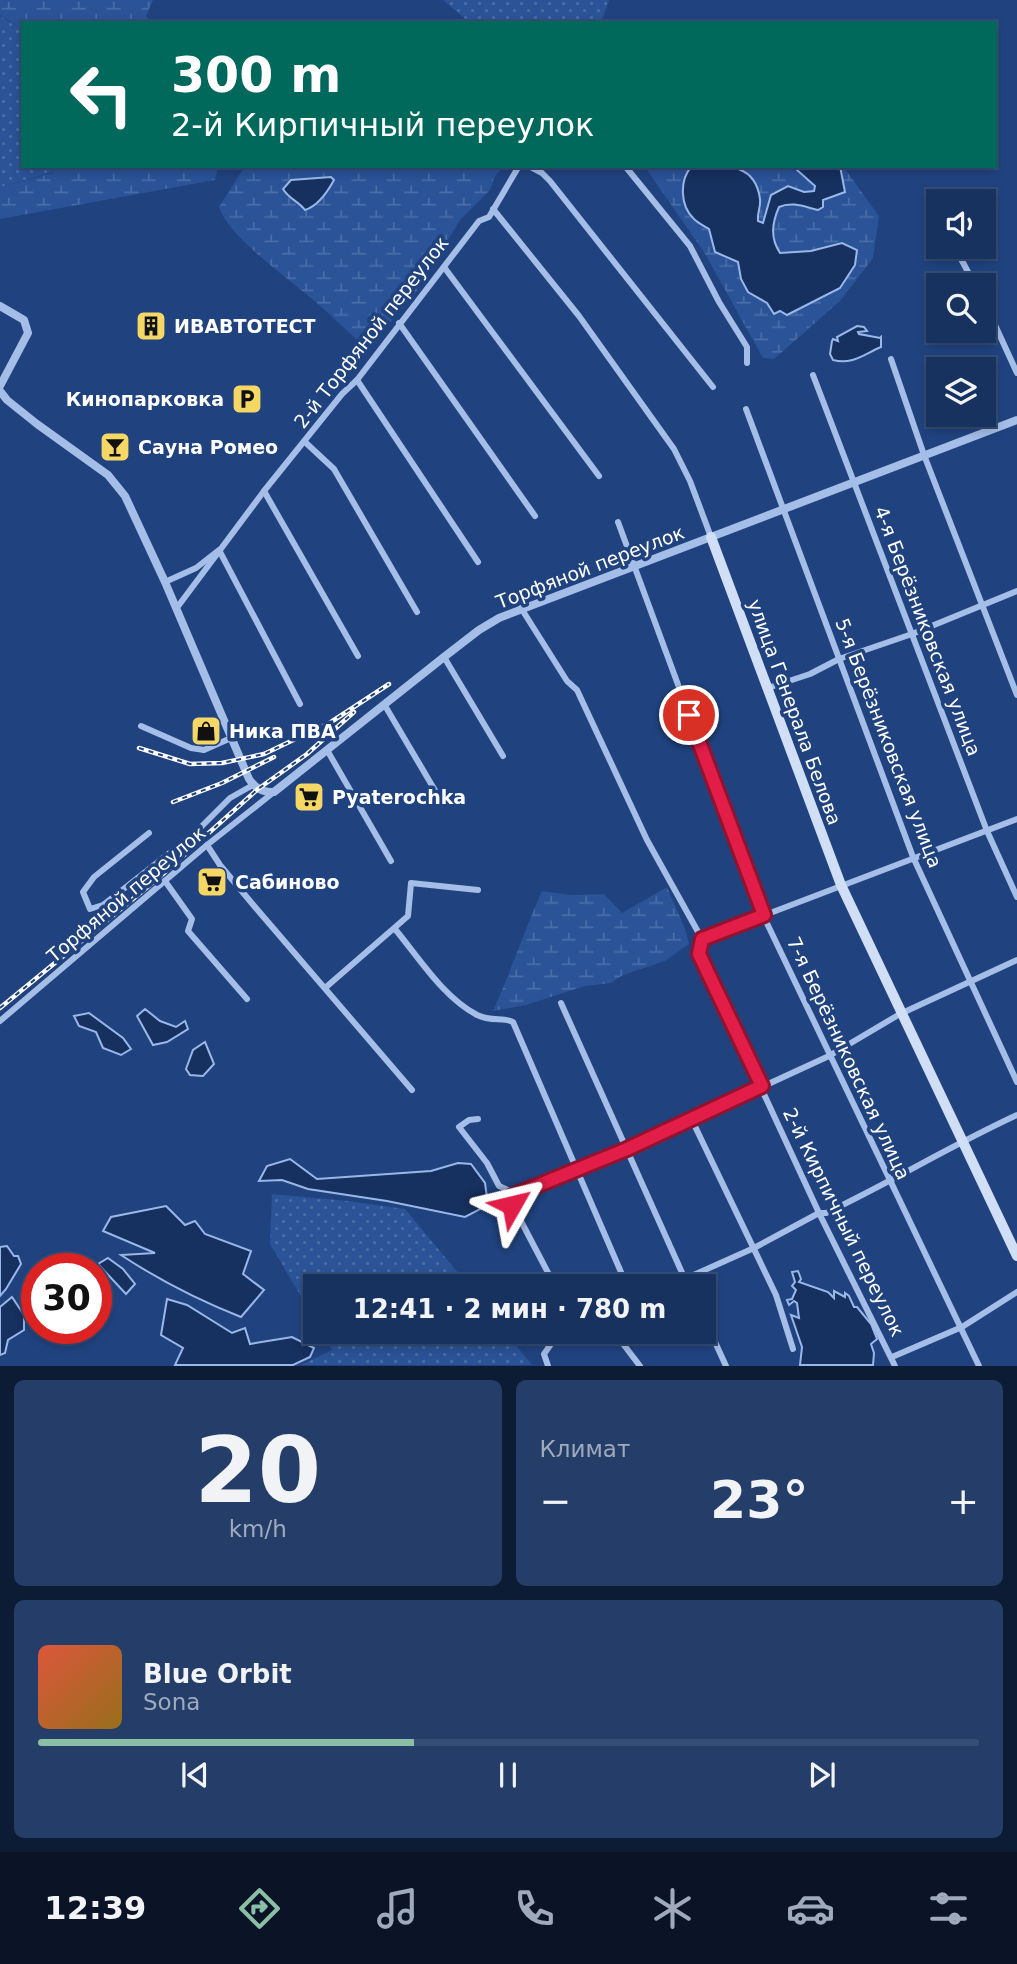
<!DOCTYPE html>
<html lang="ru">
<head>
<meta charset="utf-8">
<style>
  :root { --surface:#183260; --page:#253e69; --text:#f1f3f6; --muted:#9faabd; --line:#364d75; --accent:#8abfa5 }
  body { margin:0; font-family:"DejaVu Sans",sans-serif; background:var(--page); color:var(--text); height:100vh; display:flex; flex-direction:column; font-size:26px; white-space:nowrap }
  * { box-sizing:border-box; margin:0 }
  p { font-size:23px; color:var(--muted) }
  .icon { flex:none; width:38px; height:38px; fill:none; stroke:currentColor; stroke-width:2; stroke-linecap:round; stroke-linejoin:round }
  .map { position:relative; height:1366px; overflow:hidden }
  .details { display:flex; flex-direction:column; gap:14px; padding:14px; background:#0d1c35; flex:1 }
  .details>* { flex:none }
  .hud { position:absolute; left:21px; top:21px; width:976px; height:147px; border-radius:0px; box-shadow:0 4px 10px #0003,0 0 0 2px var(--line); background:#00695c; color:#fff; overflow:hidden }
  .fabs { position:absolute; left:926px; top:189px; display:grid; gap:14px }
  .fabs a { display:grid; place-items:center; width:70px; height:70px; border-radius:0px; background:var(--surface); box-shadow:0 4px 10px #0003,0 0 0 2px var(--line); font-size:35px }
  .speed { position:absolute; left:21px; top:1253px; display:flex; gap:14px; font-size:35px; font-weight:700; text-align:center }
  .speed>* { display:grid; place-content:center; width:91px; height:91px; border-radius:50%; background:var(--surface); box-shadow:0 4px 10px #0003,0 0 0 2px var(--line); line-height:1 }
  .speed .limit { border:10px solid #d22; background:#fff; color:#111 }
  .pin { position:absolute; display:grid; place-items:center; width:60px; height:60px; color:#fff; margin:-30px; border:4px solid #fff; border-radius:50%; box-shadow:0 2px 7px #0007 }
  .me { position:absolute; width:77px; margin:-38px; rotate:53deg; stroke-linejoin:round; filter:drop-shadow(0 0 5px #0008) }
  .turn { display:flex; align-items:center; gap:24px; height:147px; padding:0 35px; font-size:32px }
  .turn .icon { width:91px; height:91px; stroke-width:2.5 }
  .turn b { display:block; font-size:49px; line-height:60px }
  .big { font-size:52px; font-weight:800; line-height:1.1 }
  .details .card { flex:1; display:flex; flex-direction:column; justify-content:center; gap:10px; min-width:0; padding:0 24px; border-radius:10px; background:var(--page) }
  .details .dial { align-items:center; gap:0 }
  .dial b { font-size:91px; line-height:1 }
  .song { display:flex; align-items:center; gap:21px }
  .cover { width:84px; height:84px; border-radius:10px; background:linear-gradient(135deg,hsl(10 70% 55%),hsl(40 70% 35%)) }
  .played { height:7px; border-radius:4px; background:linear-gradient(90deg,var(--accent) 40%,var(--line) 40%) }
  .keys { display:flex; justify-content:space-around; direction:ltr }
  .heat { display:flex; justify-content:space-between; align-items:center; font-size:38px; direction:ltr }
  .details .tiles { flex:1; display:grid; gap:14px; grid-template-columns:1fr 1fr }
  .card:last-child { grid-column:span 2 }
  .trip { position:absolute; left:303px; top:1274px; width:413px; height:70px; border-radius:0px; background:var(--surface); box-shadow:0 4px 10px #0003,0 0 0 2px var(--line); font-weight:800; line-height:70px; text-align:center }
  .dock { display:flex; height:112px; justify-content:space-around; align-items:center; background:#0a1426; color:var(--muted) }
  .dock .icon { width:49px; height:49px }
  .dock .on { color:var(--accent) }
  .dock b { font-size:32px; color:var(--text) }
  .map>svg:first-child { display:block }
</style>
</head>
<body>
<div class="map">
<svg width="1017" height="1366" viewBox="0 0 1017 1366">
  <defs>
    <pattern id="wetland-marsh" width="20" height="14" patternUnits="userSpaceOnUse" patternTransform="scale(1.75)"><rect width="20" height="14" fill="#2a5398"/><path d="M1 5h8M5 5V1M11 12h8M15 12V8" fill="none" stroke="#4a6da7"/></pattern>
    <pattern id="garden-dots" width="8" height="8" patternUnits="userSpaceOnUse" patternTransform="scale(1.75)"><rect width="8" height="8" fill="#2a5398"/><path d="M2 2h.1M6 6h.1" fill="none" stroke="#4a6da7" stroke-width="1.8" stroke-linecap="round"/></pattern>
  </defs>
  <rect width="100%" height="100%" fill="#204380"/>
  <!-- wetland -->
  <g fill="url(#wetland-marsh)">
    <polygon points="0,0 153,0 146,16 153,23 23,23 23,30 0,15"/>
    <polygon points="53,166 218,166 215,180 0,219 0,187 53,173"/>
    <path d="M245,166H503L494,178L490,190L460,220L414,295L367,349C348,332 330,314 311,298C286,277 228,236 219,207Z"/>
    <polygon points="647,166 843,166 879,216 873,258 840,301 774,359 763,358 704,252 647,170"/>
    <path d="M667,887C674,906 685,923 689,944L665,961L623,975L611,983L585,986L526,1005L493,1011C511,971 524,931 542,891L570,895L604,894L622,913Z"/>
  </g>
  <!-- garden -->
  <g fill="url(#garden-dots)">
    <polygon points="443,0 609,0 601,23 470,23"/>
    <polygon points="0,16 23,30 23,166 53,166 54,172 0,187"/>
    <polygon points="272,1194 348,1201 405,1209 469,1286 315,1286 315,1320 270,1244"/>
    <polygon points="322,1332 505,1332 532,1365 301,1365 332,1350"/>
  </g>
  <!-- water -->
  <g fill="#16305f" stroke="#99b8e9" stroke-width="2">
    <path d="M692,166C720,166 755,160 760,199C761,207 757,213 758,221L763,223L771,195L788,186L804,192L814,191L815,186L797,170L798,166H840L845,192L823,200V207L818,210C805,207 792,201 779,207C772,223 770,238 780,253L811,251L842,243L857,250L855,265L840,288L787,315L780,311L774,314L767,303L748,292L741,279L738,262L715,252L709,229C704,226 698,223 694,219C680,206 679,180 692,166Z"/>
    <path d="M331,177L334,180C328,191 318,206 305,210C298,201 289,199 283,189L291,180Z"/>
    <path d="M857,326L864,327L867,331L858,332L859,334L880,338L881,337V347C864,354 853,365 833,360L830,354L832,341L833,339L838,341L837,337Z"/>
    <polygon points="145,1009 160,1021 176,1027 185,1021 188,1029 167,1042 153,1045 137,1016"/>
    <polygon points="89,1013 123,1038 131,1049 121,1055 103,1048 96,1032 79,1026 74,1016"/>
    <polygon points="205,1042 214,1064 203,1076 190,1075 186,1069 193,1050"/>
    <polygon points="290,1159 317,1179 431,1171 458,1163 471,1164 485,1183 488,1205 465,1217 387,1201 308,1189 282,1180 259,1181 267,1166"/>
    <path d="M166,1206L185,1225L195,1221L205,1234L251,1251L243,1274L264,1290L241,1317C198,1300 159,1280 121,1255L155,1253L103,1231L111,1217Z"/>
    <polygon points="7,1246 14,1256 18,1256 21,1264 6,1289 0,1296 0,1247"/>
    <polygon points="108,1258 123,1269 135,1284 126,1294 98,1264"/>
    <polygon points="798,1271 801,1279 799,1282 828,1292 834,1298 834,1291 845,1297 845,1293 849,1296 854,1307 857,1307 871,1324 877,1339 871,1344 874,1353 873,1365 800,1365 802,1347 791,1315 799,1318 797,1303 794,1301 789,1305 787,1300 792,1299 796,1290 792,1286 795,1282 792,1272"/>
    <polygon points="12,1297 24,1315 24,1330 8,1340 5,1353 0,1355 0,1307"/>
    <polygon points="167,1299 187,1305 232,1333 245,1328 250,1344 292,1337 314,1348 310,1357 293,1365 175,1365 183,1348 161,1335"/>
  </g>
  <g fill="none" stroke-linecap="round" stroke-linejoin="round">
    <!-- minor -->
    <g stroke="#a5bee8" stroke-width="6">
      <polyline points="529,166 542,173 550,181 713,387"/>
      <polyline points="625,166 690,246 719,302 747,347 747,363"/>
      <polyline points="493,209 579,316 674,449 690,481 711,537"/>
      <polyline points="960,257 975,285"/>
      <polyline points="444,267 599,476"/>
      <polyline points="984,301 1017,373"/>
      <polyline points="399,323 535,516"/>
      <polyline points="891,359 924,455 1017,695"/>
      <polyline points="813,375 987,831 1017,897"/>
      <polyline points="357,380 478,562"/>
      <polyline points="746,409 913,857 1017,1082"/>
      <polyline points="305,442 334,469 417,612"/>
      <polyline points="264,491 358,656"/>
      <polyline points="618,522 763,915 979,1366"/>
      <polyline points="165,582 196,568 219,550 300,704"/>
      <polyline points="521,608 567,681 577,690 647,840 702,939"/>
      <polyline points="176,609 264,491 342,394 357,380 479,221 489,217 519,166"/>
      <polyline points="444,657 503,756"/>
      <polyline points="768,688 810,674 839,659 912,634 1017,591"/>
      <polyline points="384,704 443,804"/>
      <polyline points="141,726 191,748 204,750 231,738"/>
      <polyline points="327,750 391,861"/>
      <polyline points="149,833 94,877 83,892 90,909 103,905 195,833 230,798 253,785"/>
      <polyline points="207,845 220,865 255,907 412,1090"/>
      <polyline points="165,881 192,919 188,931 247,999"/>
      <path d="M395,929C419,958 443,997 477,1015C491,1022 504,1017 513,1022L627,1286"/>
      <polyline points="702,939 699,954 819,1213 895,1366"/>
      <polyline points="702,939 1017,819"/>
      <polyline points="325,988 408,916 411,883 478,890"/>
      <polyline points="561,1003 688,1286"/>
      <polyline points="0,1021 207,845 274,792"/>
      <polyline points="691,1118 776,1295 793,1349"/>
      <polyline points="478,1119 469,1120 459,1127 487,1163 499,1186 508,1190 512,1196 512,1204 555,1286"/>
      <polyline points="512,1196 627,1149 829,1056 900,1014 1017,960"/>
      <path d="M669,1286L754,1248L819,1213H826C891,1182 952,1145 1017,1115"/>
      <polyline points="704,1318 726,1366"/>
      <polyline points="614,1332 640,1366"/>
      <polyline points="892,1357 962,1327 1017,1292"/>
      <polyline points="548,1366 544,1354 551,1344 570,1332"/>
    </g>
    <!-- tertiary -->
    <g stroke="#a5bee8" stroke-width="8">
      <polyline points="0,306 24,320 28,333 0,386"/>
      <path d="M0,391L7,400L37,424L108,475L125,496L165,582L249,779C256,789 262,792 274,792L444,657L479,630L499,618L1017,420"/>
    </g>
    <!-- secondary -->
    <polyline stroke="#d0def6" stroke-width="10" points="711,537 841,885 1017,1256"/>
    <!-- rail casing -->
    <g stroke="#fff" stroke-width="4.5">
      <g id="rail">
        <polyline points="139,748 190,764 222,763 264,754 331,722 389,684"/>
        <polyline points="173,802 222,783 274,757"/>
        <polyline points="0,1008 156,880 258,789 307,754 354,712"/>
      </g>
    </g>
    <!-- rail -->
    <use href="#rail" stroke="#204380" stroke-width="2" stroke-dasharray="5" stroke-linecap="butt"/>
  </g>
  <g fill="none" stroke-linecap="round" stroke-linejoin="round">
    <!-- route casing -->
    <g stroke="#92132f" stroke-width="18">
      <polyline id="route" points="512,1205 512,1196 627,1149 762,1086 699,954 702,939 764,915 689,715"/>
    </g>
    <!-- route -->
    <use href="#route" stroke="#e11d48" stroke-width="12"/>
  </g>
  <!-- icons -->
  <defs>
    <g id="building-square" transform="scale(1.575)"><rect x="-9" y="-9" width="18" height="18" rx="4" fill="#f5d766" stroke="#204380"/><path d="M-4-6H4V6H1V3H-1V6H-4ZM-2.5-4.3h1.7v1.8h-1.7ZM.8-4.3h1.7v1.8H.8ZM-2.5-1h1.7V.8h-1.7ZM.8-1h1.7V.8H.8Z" fill="#111"/></g>
    <g id="parking-square" transform="scale(1.575)"><rect x="-9" y="-9" width="18" height="18" rx="4" fill="#f5d766" stroke="#204380"/><path d="M-3.5-5.5H1a3.5 3.5 0 0 1 0 7H-1V5.5H-3.5ZM-1-3.4V-.6H.8a1.4 1.4 0 0 0 0-2.8Z" fill="#111"/></g>
    <g id="bar-square" transform="scale(1.575)"><rect x="-9" y="-9" width="18" height="18" rx="4" fill="#f5d766" stroke="#204380"/><path d="M-6-5H6L.8 .8V4.5H3.5V6h-7V4.5H-.8V.8Z" fill="#111"/></g>
    <g id="shop-square" transform="scale(1.575)"><rect x="-9" y="-9" width="18" height="18" rx="4" fill="#f5d766" stroke="#204380"/><path d="M-5-2.5h2.3a2.7 3.5 0 0 1 5.4 0H5L5.5 6h-11ZM-1.5-2.5h3a1.5 2.3 0 0 0-3 0Z" fill="#111"/></g>
    <g id="supermarket-square" transform="scale(1.575)"><rect x="-9" y="-9" width="18" height="18" rx="4" fill="#f5d766" stroke="#204380"/><path d="M-6-5.5h2.5l.6 2H6L4.5 2H-2.5L-4.4-4H-6ZM-1.5 3.2a1.3 1.3 0 1 0 .1 0ZM3 3.2a1.3 1.3 0 1 0 .1 0Z" fill="#111"/></g>
  </defs>
  <g fill-rule="evenodd">
    <use href="#building-square" x="151" y="326"/>
    <use href="#parking-square" x="247" y="399"/>
    <use href="#bar-square" x="115" y="447"/>
    <use href="#shop-square" x="206" y="731"/>
    <use href="#supermarket-square" x="309" y="797"/>
    <use href="#supermarket-square" x="212" y="882"/>
  </g>
  <g text-anchor="middle" stroke-width="7" stroke-linejoin="round" paint-order="stroke">
    <!-- poi labels -->
    <g font-size="19" font-weight="bold" fill="#fff" stroke="#204380" text-anchor="start">
      <text x="174" y="333">ИВАВТОТЕСТ</text>
      <text x="224" y="406" text-anchor="end">Кинопарковка</text>
      <text x="138" y="454">Сауна Ромео</text>
      <text x="229" y="738">Ника ПВА</text>
      <text x="332" y="804">Pyaterochka</text>
      <text x="235" y="889">Сабиново</text>
    </g>
    <!-- street labels -->
    <g font-size="19" fill="#fff" stroke="#204380">
      <text transform="translate(371 332) rotate(-52)" y="7">2-й Торфяной переулок</text>
      <text transform="translate(590 567) rotate(-21)" y="7">Торфяной переулок</text>
      <text transform="translate(928 631) rotate(69)" y="7">4-я Берёзниковская улица</text>
      <text transform="translate(795 712) rotate(70)" y="7">улица Генерала Белова</text>
      <text transform="translate(889 743) rotate(69)" y="7">5-я Берёзниковская улица</text>
      <text transform="translate(126 894) rotate(-40)" y="7">Торфяной переулок</text>
      <text transform="translate(849 1058) rotate(65)" y="7">7-я Берёзниковская улица</text>
      <text transform="translate(844 1222) rotate(64)" y="7">2-й Кирпичный переулок</text>
    </g>
  </g>
</svg>
<div class="fabs">
<a><svg class="icon" aria-label="sound" viewBox="0 0 24 24"><path d="M4 9h4l5-4v14l-5-4H4zM17 9q2 3 0 6"/></svg></a>
<a><svg class="icon" aria-label="search" viewBox="0 0 24 24"><circle cx="10" cy="10" r="6"/><path d="M15 15l6 6"/></svg></a>
<a><svg class="icon" aria-label="layers" viewBox="0 0 24 24"><path d="M12 4l9 5-9 5-9-5zM3 14l9 5 9-5"/></svg></a>
</div>
<div class="speed"><div class="limit">30</div></div>
<div class="pin" style="left:689px;top:715px;background:#d93025"><svg class="icon" aria-label="arrive" viewBox="0 0 24 24"><path d="M6 21V4h12l-3 4 3 4H6"/></svg></div>
<svg class="me" style="left:512px;top:1205px" viewBox="-20 -20 40 40"><path d="M0-17L14 15 0 8-14 15z" fill="#e11d48" stroke="#fff" stroke-width="4"/></svg>
<div class="trip">12:41 · 2 мин · 780 m</div>
<div class="hud">
<div class="turn"><svg class="icon" aria-label="left" viewBox="0 0 24 24"><path d="M17 20v-9H6M10 6l-5 5 5 5"/></svg><div><b>300 m</b>2-й Кирпичный переулок</div></div>
</div>
</div>
<section class="details">
<div class="tiles">
<div class="card dial"><b>20</b><p>km/h</p></div>
<div class="card"><p>Климат</p>
<div class="heat"><a>−</a><b class="big">23°</b><a>+</a></div>
</div>
<div class="card">
<div class="song"><i class="cover"></i><div><b>Blue Orbit</b><p>Sona</p></div></div>
<div class="played"></div>
<div class="keys"><svg class="icon" aria-label="previous" viewBox="0 0 24 24"><path d="M18 5L8 12l10 7zM5 5v14"/></svg><svg class="icon" aria-label="pause" viewBox="0 0 24 24"><path d="M8 5v14M16 5v14"/></svg><svg class="icon" aria-label="next" viewBox="0 0 24 24"><path d="M6 5l10 7-10 7zM19 5v14"/></svg></div>
</div>
</div>
</section>
<nav class="dock">
<b>12:39</b>
<svg class="icon on" aria-label="directions" viewBox="0 0 24 24"><path d="M12 3l9 9-9 9-9-9zM9 14v-3h6M13 9l2 2-2 2"/></svg>
<svg class="icon" aria-label="music" viewBox="0 0 24 24"><path d="M9 18V5l10-2v13"/><circle cx="6" cy="18" r="3"/><circle cx="16" cy="16" r="3"/></svg>
<svg class="icon" aria-label="phone" viewBox="0 0 24 24"><path d="M5 4h4l2 5-3 2q2 4 5 5l2-3 5 2v4C11 20 4 13 5 4z"/></svg>
<svg class="icon" aria-label="climate" viewBox="0 0 24 24"><path d="M12 3v18M4 7l16 10M4 17L20 7"/></svg>
<svg class="icon" aria-label="car" viewBox="0 0 24 24"><path d="M5 17H2v-5l4-1 3-4h7l3 4 3 1v5h-3M9 17h6M6 11h13"/><circle cx="7" cy="17" r="2"/><circle cx="17" cy="17" r="2"/></svg>
<svg class="icon" aria-label="filters" viewBox="0 0 24 24"><path d="M4 7h16M4 17h16"/><circle cx="9" cy="7" r="2"/><circle cx="15" cy="17" r="2"/></svg>
</nav>
</body>
</html>
